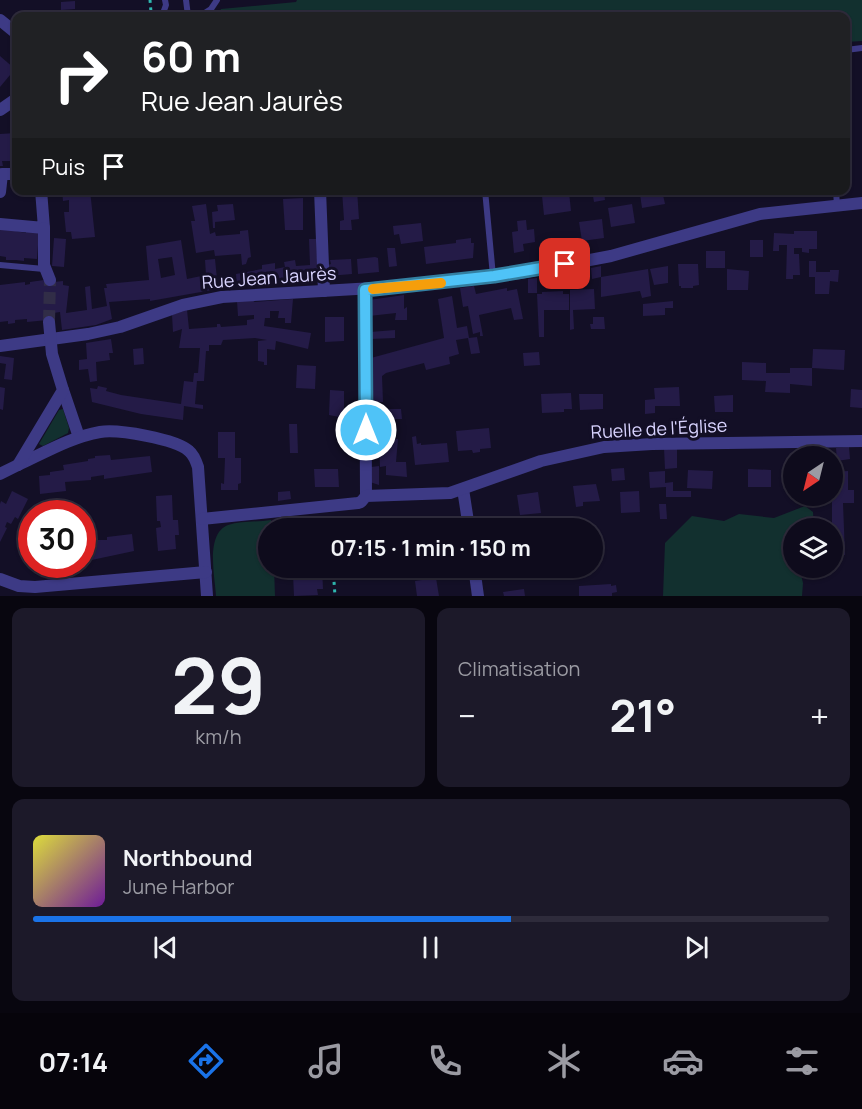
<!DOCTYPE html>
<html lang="fr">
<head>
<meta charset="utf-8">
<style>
  :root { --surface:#0e0b1c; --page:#1c1929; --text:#f1f3f6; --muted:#9b9ba3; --line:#2e2b3b; --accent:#1a73e8 }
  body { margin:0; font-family:Manrope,sans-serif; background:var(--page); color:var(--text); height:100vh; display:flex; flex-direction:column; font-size:22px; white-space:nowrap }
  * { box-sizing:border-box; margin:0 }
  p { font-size:20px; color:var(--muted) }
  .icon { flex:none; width:33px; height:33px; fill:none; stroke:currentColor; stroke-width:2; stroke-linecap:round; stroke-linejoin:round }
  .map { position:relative; height:596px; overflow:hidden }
  .panel { display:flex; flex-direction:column; gap:12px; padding:12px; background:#08060f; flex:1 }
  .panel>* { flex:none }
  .guide { position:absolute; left:12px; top:12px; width:838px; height:183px; border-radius:12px; box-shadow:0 2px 4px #0004,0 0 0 2px var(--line); background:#202124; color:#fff; overflow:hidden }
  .needle { width:39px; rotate:215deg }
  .buttons { position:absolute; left:783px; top:446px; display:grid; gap:12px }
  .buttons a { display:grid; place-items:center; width:60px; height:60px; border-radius:50%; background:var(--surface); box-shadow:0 2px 4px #0004,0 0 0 2px var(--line); font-size:30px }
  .speed { position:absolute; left:18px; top:500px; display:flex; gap:12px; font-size:30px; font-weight:700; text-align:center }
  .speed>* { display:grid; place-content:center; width:78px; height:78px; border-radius:50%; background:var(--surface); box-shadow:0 2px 4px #0004,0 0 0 2px var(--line); line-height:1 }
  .speed .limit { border:9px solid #d22; background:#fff; color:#111 }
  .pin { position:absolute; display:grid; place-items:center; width:51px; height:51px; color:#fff; margin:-26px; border-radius:12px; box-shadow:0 3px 9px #0006 }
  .me { position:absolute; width:66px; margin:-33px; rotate:0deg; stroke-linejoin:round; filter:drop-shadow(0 0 4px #0008) }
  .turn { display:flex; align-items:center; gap:21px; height:126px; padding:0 30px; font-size:27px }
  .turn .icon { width:78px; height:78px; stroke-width:2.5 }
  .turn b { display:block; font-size:42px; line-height:51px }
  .then { display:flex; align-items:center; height:57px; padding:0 30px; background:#0003; gap:12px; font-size:22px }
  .big { font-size:45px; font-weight:700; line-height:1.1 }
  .panel .widget { flex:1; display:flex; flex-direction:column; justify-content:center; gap:9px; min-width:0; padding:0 21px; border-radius:12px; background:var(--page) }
  .panel .dial { align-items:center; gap:0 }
  .dial b { font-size:78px; line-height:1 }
  .song { display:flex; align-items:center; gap:18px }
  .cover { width:72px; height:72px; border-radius:9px; background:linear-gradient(135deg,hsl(60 70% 55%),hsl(280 70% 35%)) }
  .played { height:6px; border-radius:3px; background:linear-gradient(90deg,var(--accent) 60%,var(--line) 60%) }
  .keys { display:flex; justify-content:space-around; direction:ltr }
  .heat { display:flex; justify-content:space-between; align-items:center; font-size:33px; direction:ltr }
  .panel .tiles { flex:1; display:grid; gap:12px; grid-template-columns:1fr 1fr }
  .widget:last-child { grid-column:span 2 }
  .trip { position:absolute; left:258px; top:518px; width:345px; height:60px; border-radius:30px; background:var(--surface); box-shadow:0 2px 4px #0004,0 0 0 2px var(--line); font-weight:700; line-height:60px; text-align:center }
  .menu { display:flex; height:96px; justify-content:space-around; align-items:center; background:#06040b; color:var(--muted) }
  .menu .icon { width:42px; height:42px }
  .menu .current { color:var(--accent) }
  .menu b { font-size:27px; color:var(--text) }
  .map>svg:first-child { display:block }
</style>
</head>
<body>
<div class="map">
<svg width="862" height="596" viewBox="0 0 862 596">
  <rect width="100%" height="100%" fill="#130f26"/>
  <!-- green -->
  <g fill="#12302f">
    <polygon points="297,0 862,0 862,41 846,42 846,16 217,16 221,9 296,2"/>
    <polygon points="63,409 69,428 68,433 43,446 39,444 59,410"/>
    <polygon points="805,506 813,512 814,528 794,528 794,567 799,567 803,583 802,596 663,596 665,543 692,516 724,521 739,514 774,518"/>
    <path d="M271,520L272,528H268V567H274L275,596H216C215,577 205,534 228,525C241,521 258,522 271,520Z"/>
  </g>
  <!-- building -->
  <g fill="#241b47" fill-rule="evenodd">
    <polygon points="75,1 75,9 61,10 61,2"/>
    <polygon points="0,56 15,69 0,87"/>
    <polygon points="16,133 16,155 12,156 12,161 2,161 3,166 0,166 0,134"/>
    <polygon points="62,190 90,190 95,237 72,239 71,232 66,232 64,212 69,212 69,200 63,201"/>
    <polygon points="342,190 357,190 359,219 351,220 352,230 340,230 340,221 344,220"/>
    <polygon points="592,190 604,190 605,200 594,202"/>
    <polygon points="631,190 662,190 665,204 642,208 640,194 632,196"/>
    <polygon points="569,192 571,211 544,215 542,196"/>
    <polygon points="303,198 303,230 285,230 283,199"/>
    <polygon points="206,204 210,234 215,232 216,236 240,234 240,231 248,230 251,257 248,258 246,264 242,265 241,254 215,256 214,250 196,253 191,221 195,221 192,206"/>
    <polygon points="233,204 235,220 215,222 215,228 213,228 212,212 218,211 217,205"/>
    <polygon points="632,204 635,223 611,227 608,208"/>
    <polygon points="602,219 604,238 582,241 579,222"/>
    <polygon points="526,220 527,230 534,229 535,242 523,244 524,251 514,253 512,232 518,231 517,221"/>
    <polygon points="421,223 423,241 401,244 399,234 394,235 393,226"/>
    <polygon points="0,228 26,233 26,231 39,232 37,259 24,258 24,261 16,260 6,260 6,257 0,256"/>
    <polygon points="794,231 817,231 817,249 809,249 809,253 802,252 802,248 794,248 794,254 799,254 800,275 793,275 793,279 786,279 787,245 779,245 779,251 773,251 774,233 794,234"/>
    <polygon points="54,238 66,239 64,267 52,266"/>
    <polygon points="471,238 471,243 474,243 473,258 426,264 424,247 456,243 456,240"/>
    <polygon points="309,239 316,239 318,276 313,281 237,287 236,274 262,269 262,265 275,263 275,269 285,267 284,262 295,260 296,266 310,265"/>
    <path d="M181,240L187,279L206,275L205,260L215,259L218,289L150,301V299L109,302L112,319L96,325L62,330L60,312L47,314L48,320L27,322V319L15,320V323L8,324V321L0,322V285L25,282V285L30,284V282L44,280L45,283L63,281V285L69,286L66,313L87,310L85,287L90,286L92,309L107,306L104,288H107L106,284L149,280L146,246ZM172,257L175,275L161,278L158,259Z"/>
    <rect x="750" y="240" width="13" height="17"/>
    <polygon points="387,248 395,248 397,266 389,267"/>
    <rect x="706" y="251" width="19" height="17"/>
    <polygon points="375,257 378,258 379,272 358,274 357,259"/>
    <polygon points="351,259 352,274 329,276 328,265 331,264 330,260"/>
    <polygon points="809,261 816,261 816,272 830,272 830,270 839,270 838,282 830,281 829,294 815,294 815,277 809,277"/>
    <polygon points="678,264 698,264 699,285 693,286 693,288 681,288 681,286 679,286"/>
    <polygon points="601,266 601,277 648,269 651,296 642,298 640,291 601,297 601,277 592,279 591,268"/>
    <polygon points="668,266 668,283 654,285 650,269"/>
    <polygon points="727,269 749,271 748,290 727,290"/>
    <polygon points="537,278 537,293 528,293 528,279"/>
    <polygon points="474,286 476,294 507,288 507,291 517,289 523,319 514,320 511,308 479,315 483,336 480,336 480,332 473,334 468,306 463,307 460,288"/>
    <polygon points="594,289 595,309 573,310 574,329 570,330 570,290"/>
    <polygon points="563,291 563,294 569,294 569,310 544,310 544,337 539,337 537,294 542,294 542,292"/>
    <polygon points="404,295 404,309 407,307 407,320 395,320 396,313 369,316 369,300"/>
    <polygon points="452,296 457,328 467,326 469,338 477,337 480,353 471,354 468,338 456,340 459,354 449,357 450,364 426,370 424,363 386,373 382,376 383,402 371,402 371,358 444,338 438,299"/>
    <polygon points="253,299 254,302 293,299 291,323 285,323 285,318 278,318 279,311 270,311 270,318 265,318 264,326 311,333 308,349 276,341 275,350 267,349 267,365 264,365 264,362 258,361 258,341 267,340 255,338 223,340 221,345 209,345 209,351 206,351 204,381 197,381 195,404 203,405 203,409 184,406 183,420 141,414 92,402 90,388 97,389 98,386 107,388 106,391 121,395 181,404 184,381 193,382 194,373 198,373 200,348 179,348 182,329 173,332 172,315 187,310 189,329 217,327 217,324 220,324 221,327 247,325 247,320 254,319 254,315 238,316 237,301"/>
    <polygon points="673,301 673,308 665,308 665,315 643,316 643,304"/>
    <polygon points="325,317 344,317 344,341 325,342"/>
    <polygon points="593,317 604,317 605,329 591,329 590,324 593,324"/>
    <polygon points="395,330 395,338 370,339 370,332"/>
    <polygon points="111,339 113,353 109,353 110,360 96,362 97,381 90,382 88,369 79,370 79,360 87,359 86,343"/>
    <polygon points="143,348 144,364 134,365 133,349"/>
    <polygon points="813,349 845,350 844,370 812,368"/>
    <polygon points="539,352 540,365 524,366 523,353"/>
    <polygon points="0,356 14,358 12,380 4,379 6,364 0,363"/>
    <polygon points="742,362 766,363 766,373 790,373 790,368 812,368 812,386 790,384 790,393 765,392 766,381 742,380"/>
    <polygon points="297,365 316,366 315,389 296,388"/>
    <polygon points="0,387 5,388 3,410 0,409"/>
    <polygon points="679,387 680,406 655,406 655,413 645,414 645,400 655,399 654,388"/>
    <polygon points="851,389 862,390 862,408 850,407"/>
    <polygon points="330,390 344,391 344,418 329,415"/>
    <polygon points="571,393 572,409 564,409 564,412 542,413 541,394"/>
    <polygon points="579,394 603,394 603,409 580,410"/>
    <polygon points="733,395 733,412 715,412 714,396"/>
    <polygon points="384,409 401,409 402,419 383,419"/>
    <polygon points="289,424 297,424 298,453 290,453"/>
    <polygon points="489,428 491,448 480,449 480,452 473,453 472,450 458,451 456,431"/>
    <polygon points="218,432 235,432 235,458 241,458 241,483 238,484 238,490 221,490 221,483 224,484 225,458 218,458"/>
    <polygon points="416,436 417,444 421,443 421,445 447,443 449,462 415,465 412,437"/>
    <polygon points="379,439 398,439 396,462 406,462 407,477 386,475 386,466 380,467"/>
    <polygon points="849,447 850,459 837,461 836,448"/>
    <polygon points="664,448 677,448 677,468 665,469"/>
    <polygon points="110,455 111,460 150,456 152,472 104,479 104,475 91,477 91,480 65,482 66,491 40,494 39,476 50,475 50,472 64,470 63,465 88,461 88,459 95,458 95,456"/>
    <polygon points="379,466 379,485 370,482 371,467"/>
    <polygon points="624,468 625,480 612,481 611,469"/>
    <polygon points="314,469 338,469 339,487 315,487"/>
    <polygon points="748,469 771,470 771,487 748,487"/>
    <polygon points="688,470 713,471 712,489 687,488"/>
    <polygon points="665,471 665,483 673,482 673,491 691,491 691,497 666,497 666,487 650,488 649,472"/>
    <polygon points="848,471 848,490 854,490 854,503 843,503 845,555 838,554 838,547 832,547 832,472"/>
    <polygon points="596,484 600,501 583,502 583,506 576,507 573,486"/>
    <polygon points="12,491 28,499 18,519 15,517 11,524 7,522 5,527 7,528 0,542 0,504 1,501 6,504"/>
    <polygon points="290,491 291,499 278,501 278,492"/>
    <polygon points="639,491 640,512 621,513 620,492"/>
    <polygon points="538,492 541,513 520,515 517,495"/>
    <polygon points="172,495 173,520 178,520 179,535 175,535 176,549 158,551 156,528 161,527 160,521 157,521 156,496"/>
    <polygon points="659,504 666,504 667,519 660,519"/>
    <polygon points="390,518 392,528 380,528 378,520"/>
    <polygon points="132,534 134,551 87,561 86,555 82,555 82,537 94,536 94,540 107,540 107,537"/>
    <polygon points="302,567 322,567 323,589 317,589 318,595 294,596 293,574 302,574"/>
    <polygon points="436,578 439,596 417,596 415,581"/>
    <polygon points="611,584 611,586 616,585 617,592 612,593 612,596 579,596 579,586"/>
    <polygon points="524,589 525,596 504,596 503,592"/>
  </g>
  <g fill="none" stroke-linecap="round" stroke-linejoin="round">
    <!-- minor-tunnel -->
    <polyline stroke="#312d47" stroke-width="12" stroke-dasharray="12 6" stroke-linecap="butt" points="49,322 50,280"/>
    <!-- path -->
    <g stroke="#2fb8b0" stroke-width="3" stroke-dasharray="3 4.5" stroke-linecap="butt">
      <polyline points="150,0 151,12"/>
      <polyline points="328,518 329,528"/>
      <polyline points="333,567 335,596"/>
    </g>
    <!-- service -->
    <g stroke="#3d3a85" stroke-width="6">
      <polyline points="186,0 188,16"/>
      <polyline points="162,16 166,5 165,0"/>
      <polyline points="200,16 211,9 217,0"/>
      <polyline points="846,50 862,48"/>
      <polyline points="485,190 493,276"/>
      <polyline points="836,190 837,206"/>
      <polyline points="0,265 44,269"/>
    </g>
    <!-- minor -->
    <g stroke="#3d3a85" stroke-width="12">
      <polyline points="0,20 16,33"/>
      <polyline points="0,110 16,99"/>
      <polyline points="320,190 324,291"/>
      <polyline points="0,192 2,174 16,174"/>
      <polyline points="0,224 44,228 41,190"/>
      <polyline points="44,228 44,265 50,280"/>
      <polyline points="365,290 366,496"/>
      <polyline points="0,346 88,334 120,327 183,305 222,297 407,286 520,273 611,256 760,214 862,203"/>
      <polyline points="63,390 79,437"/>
      <path d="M18,465C44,453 71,437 100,432C118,429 176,439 189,451C194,455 196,461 198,467L207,596"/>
      <polyline points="0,474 18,465 63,390 52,354 49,322"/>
      <polyline points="463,489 469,528"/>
      <polyline points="202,519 358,503 361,502 366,496 450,493 541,461 604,447 652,444 862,441"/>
      <polyline points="474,567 478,596"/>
      <polyline points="0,579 19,586 35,587 206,572"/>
    </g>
  </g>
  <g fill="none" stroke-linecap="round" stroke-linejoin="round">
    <!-- route casing -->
    <g stroke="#337fa1" stroke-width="15">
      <polyline id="route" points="366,430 365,290 494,276 565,264"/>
    </g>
    <!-- route -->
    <use href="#route" stroke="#4fc3f7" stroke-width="10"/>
    <!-- slow -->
    <polyline stroke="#f59e0b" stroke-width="10" points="373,289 441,283"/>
  </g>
  <g text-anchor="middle" stroke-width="6" stroke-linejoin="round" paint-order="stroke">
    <!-- street labels -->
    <g font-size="18" fill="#d9d4ff" stroke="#130f26">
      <text transform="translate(269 278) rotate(-4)" y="6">Rue Jean Jaurès</text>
      <text transform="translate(659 429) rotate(-3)" y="6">Ruelle de l'Église</text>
    </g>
  </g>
</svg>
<div class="buttons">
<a><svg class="needle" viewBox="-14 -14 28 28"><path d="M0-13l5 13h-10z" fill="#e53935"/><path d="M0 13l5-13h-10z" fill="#9b9ba3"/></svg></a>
<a><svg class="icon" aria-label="layers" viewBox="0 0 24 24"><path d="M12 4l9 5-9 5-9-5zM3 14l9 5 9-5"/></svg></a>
</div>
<div class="speed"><div class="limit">30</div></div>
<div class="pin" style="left:565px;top:264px;background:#d93025"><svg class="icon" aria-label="arrive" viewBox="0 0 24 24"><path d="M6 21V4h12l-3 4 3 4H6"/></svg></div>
<svg class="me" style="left:366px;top:430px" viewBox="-20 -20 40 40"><circle r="17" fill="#4fc3f7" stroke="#fff" stroke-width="3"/><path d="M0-11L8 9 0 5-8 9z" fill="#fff"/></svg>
<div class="trip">07:15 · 1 min · 150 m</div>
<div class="guide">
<div class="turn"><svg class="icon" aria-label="right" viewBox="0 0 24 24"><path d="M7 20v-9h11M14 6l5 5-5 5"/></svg><div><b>60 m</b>Rue Jean Jaurès</div></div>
<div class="then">Puis<svg class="icon" aria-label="arrive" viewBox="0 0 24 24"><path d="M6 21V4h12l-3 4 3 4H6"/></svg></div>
</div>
</div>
<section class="panel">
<div class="tiles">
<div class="widget dial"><b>29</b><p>km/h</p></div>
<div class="widget"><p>Climatisation</p>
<div class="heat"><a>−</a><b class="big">21°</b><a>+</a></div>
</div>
<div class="widget">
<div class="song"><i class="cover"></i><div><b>Northbound</b><p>June Harbor</p></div></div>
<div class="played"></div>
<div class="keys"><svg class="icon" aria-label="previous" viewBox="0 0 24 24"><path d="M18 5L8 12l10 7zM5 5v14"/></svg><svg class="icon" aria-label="pause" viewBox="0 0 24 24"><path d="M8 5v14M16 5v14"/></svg><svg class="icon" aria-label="next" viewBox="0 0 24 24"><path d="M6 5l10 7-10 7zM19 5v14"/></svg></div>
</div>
</div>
</section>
<nav class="menu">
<b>07:14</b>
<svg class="icon current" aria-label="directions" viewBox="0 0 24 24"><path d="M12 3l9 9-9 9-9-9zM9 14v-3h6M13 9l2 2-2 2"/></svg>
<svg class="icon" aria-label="music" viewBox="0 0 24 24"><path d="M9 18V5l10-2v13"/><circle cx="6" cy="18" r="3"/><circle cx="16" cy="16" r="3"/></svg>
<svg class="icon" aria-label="phone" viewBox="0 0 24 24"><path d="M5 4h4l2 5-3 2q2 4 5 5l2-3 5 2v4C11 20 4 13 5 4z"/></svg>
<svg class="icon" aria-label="climate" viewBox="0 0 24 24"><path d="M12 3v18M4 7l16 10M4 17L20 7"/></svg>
<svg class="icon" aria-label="car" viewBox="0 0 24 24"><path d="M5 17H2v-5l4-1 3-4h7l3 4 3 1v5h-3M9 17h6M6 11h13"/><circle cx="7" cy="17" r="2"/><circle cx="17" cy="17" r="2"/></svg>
<svg class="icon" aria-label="filters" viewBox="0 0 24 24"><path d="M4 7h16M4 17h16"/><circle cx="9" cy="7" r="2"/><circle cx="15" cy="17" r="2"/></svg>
</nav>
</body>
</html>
